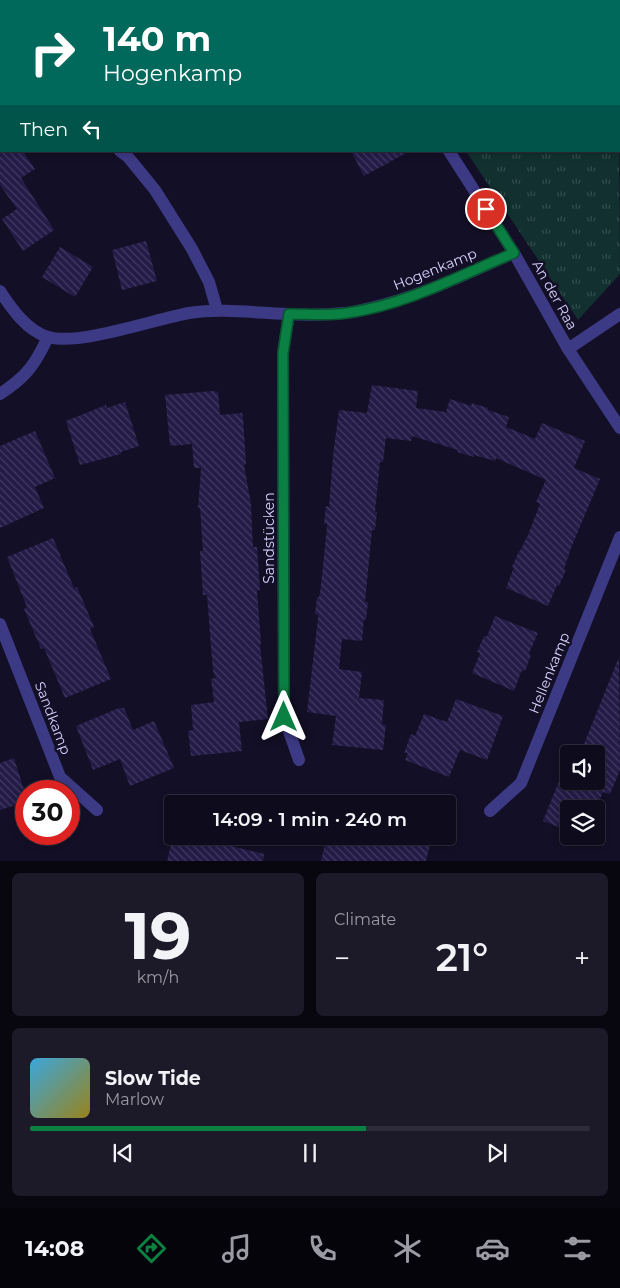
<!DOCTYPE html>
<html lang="en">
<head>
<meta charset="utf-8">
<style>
  :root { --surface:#0e0b1c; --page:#1c1929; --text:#f1f3f6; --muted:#9b9ba3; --line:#2e2b3b; --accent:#0b8043 }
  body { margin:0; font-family:Montserrat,sans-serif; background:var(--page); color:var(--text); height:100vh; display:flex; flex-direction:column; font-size:19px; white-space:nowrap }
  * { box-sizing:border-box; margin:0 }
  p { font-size:16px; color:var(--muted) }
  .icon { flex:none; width:28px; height:28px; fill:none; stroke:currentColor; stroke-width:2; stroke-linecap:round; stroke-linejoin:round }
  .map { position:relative; height:861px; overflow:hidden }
  .side { display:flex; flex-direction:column; gap:12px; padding:12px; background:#08060f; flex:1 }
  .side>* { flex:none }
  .banner { position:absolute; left:0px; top:0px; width:620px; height:152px; box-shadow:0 2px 8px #0003,0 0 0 1px var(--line); background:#00695c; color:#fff; overflow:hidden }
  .tools { position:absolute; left:560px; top:745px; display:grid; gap:10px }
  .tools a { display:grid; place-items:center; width:45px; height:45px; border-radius:5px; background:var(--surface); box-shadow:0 2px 8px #0003,0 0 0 1px var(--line); font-size:25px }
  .speed { position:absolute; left:15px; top:780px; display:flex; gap:10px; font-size:25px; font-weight:700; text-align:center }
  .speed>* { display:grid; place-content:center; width:65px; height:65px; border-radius:50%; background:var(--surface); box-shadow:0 2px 8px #0003,0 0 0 1px var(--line); line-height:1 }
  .speed .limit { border:8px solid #d22; background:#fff; color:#111 }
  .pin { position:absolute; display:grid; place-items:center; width:42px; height:42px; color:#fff; margin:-21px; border:2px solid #fff; border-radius:50%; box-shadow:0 1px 5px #0007 }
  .me { position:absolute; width:55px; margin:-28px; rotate:0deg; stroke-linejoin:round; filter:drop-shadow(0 0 4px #0008) }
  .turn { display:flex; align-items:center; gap:18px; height:105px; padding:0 20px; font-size:22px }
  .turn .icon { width:65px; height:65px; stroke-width:2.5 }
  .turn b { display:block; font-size:35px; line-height:42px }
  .then { display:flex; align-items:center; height:48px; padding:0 20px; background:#0003; gap:10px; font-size:19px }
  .big { font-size:38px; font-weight:600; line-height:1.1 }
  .side .card { flex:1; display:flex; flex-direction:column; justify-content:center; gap:8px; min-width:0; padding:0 18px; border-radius:8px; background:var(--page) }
  .side .dial { align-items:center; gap:0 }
  .dial b { font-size:65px; line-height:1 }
  .song { display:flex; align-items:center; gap:15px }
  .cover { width:60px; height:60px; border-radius:8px; background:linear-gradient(135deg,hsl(200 70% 55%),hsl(50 70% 35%)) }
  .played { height:5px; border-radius:2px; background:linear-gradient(90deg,var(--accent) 60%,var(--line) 60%) }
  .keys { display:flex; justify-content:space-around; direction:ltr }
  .heat { display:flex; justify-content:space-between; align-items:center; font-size:28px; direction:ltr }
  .side .tiles { flex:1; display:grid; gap:12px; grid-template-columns:1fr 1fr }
  .card:last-child { grid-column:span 2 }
  .trip { position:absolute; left:164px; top:795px; width:292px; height:50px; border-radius:5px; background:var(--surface); box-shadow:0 2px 8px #0003,0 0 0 1px var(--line); font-weight:600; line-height:50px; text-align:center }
  .tab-bar { display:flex; height:80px; justify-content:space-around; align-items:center; background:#06040b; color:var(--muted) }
  .tab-bar .icon { width:35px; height:35px }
  .tab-bar .selected { color:var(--accent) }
  .tab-bar b { font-size:22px; color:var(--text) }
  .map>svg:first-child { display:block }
</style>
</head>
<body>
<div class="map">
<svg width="620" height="861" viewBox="0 0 620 861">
  <defs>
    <pattern id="grass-tufts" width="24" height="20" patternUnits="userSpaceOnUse" patternTransform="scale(1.25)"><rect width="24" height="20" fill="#12302f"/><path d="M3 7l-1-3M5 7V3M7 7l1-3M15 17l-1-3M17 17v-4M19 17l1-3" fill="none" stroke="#344d4e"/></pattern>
    <pattern id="building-back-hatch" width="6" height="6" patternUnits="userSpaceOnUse" patternTransform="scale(1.25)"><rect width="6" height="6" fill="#241b47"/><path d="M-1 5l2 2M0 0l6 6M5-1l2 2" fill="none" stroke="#433b63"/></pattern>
  </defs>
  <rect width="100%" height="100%" fill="#130f26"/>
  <!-- grass -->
  <polygon fill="url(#grass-tufts)" points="619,108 620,274 578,320 466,151 619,151"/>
  <!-- building -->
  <g fill="url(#building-back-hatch)">
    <polygon points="0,151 23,151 35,169 21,178 54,230 23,251 2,219 17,209 0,185"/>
    <polygon points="351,151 410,151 364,176"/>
    <polygon points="146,241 157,281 122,290 112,250"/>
    <polygon points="60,247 93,267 75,297 42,277"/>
    <polygon points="372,385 418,391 416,408 446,412 450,399 471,406 472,403 488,408 488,410 509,417 506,427 535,439 542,423 585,441 574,468 600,479 571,548 564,569 566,570 559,586 557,585 548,606 506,588 513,570 514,568 512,567 519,551 520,551 528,535 540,504 536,502 546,480 496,458 495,461 474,455 474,457 457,452 458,450 412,436 411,441 386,438 383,462 380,462 375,512 377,512 375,530 372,530 365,602 368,602 366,620 364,619 362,641 342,639 339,669 362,672 359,698 384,700 382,724 386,725 383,750 332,745 336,716 307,712 318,618 318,615 315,614 317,597 319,597 320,594 327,527 327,524 324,524 326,506 329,507 333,456 339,410 367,413"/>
    <polygon points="213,391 218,392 220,415 242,413 243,417 246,464 244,465 251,504 253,547 257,547 260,590 257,591 261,643 260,645 268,719 239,722 242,751 191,756 188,731 193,730 191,705 214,702 211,679 216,678 213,671 207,595 203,595 200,551 203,551 200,508 198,508 201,468 194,468 192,444 170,446 165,395"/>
    <polygon points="125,402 139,446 121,452 121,454 80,465 66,421 106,405 107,408"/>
    <polygon points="35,431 55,478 35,487 44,508 0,528 0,446"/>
    <polygon points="53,538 74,588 77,587 94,627 90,629 111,679 65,698 44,648 41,649 24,609 27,607 7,557"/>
    <polygon points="495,616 538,633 530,651 529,654 531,655 525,671 522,670 514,691 472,673 479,656 480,653 477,652 484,636 486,637 488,634"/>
    <polygon points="619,657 620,770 610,794 603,792 596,809 569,809 569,831 543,821 563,771 569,773 569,781 596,781 596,754 580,754"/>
    <polygon points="456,699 503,716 487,760 460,750 449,777 405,760 408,753 404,753 411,734 415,736 424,714 447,722"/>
    <polygon points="119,708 124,708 133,730 154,721 174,768 130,786 120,759 93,770 76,726"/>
    <polygon points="14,758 26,796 26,802 0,810 0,763"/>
    <polygon points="173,836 189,836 264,854 263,861 167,861"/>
    <polygon points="327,836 432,836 426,861 321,861"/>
  </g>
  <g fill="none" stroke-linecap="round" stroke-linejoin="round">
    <!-- service -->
    <g stroke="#3d3a85" stroke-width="11">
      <polyline points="607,1 608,0"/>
      <polyline points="619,92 620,92"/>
    </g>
    <!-- minor -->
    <g stroke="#3d3a85" stroke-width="12">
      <polyline points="352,0 353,1"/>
      <polyline points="0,16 1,18"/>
      <polyline points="120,151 128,157 155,190 192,249 209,282 217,310"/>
      <polyline points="449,151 514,253 568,349 620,428"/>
      <path d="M0,291C11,308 27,331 48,337C79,346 155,319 189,313C222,308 255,313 287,314C306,315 325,315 344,313C353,313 361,310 370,308C420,297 467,273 514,253"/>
      <polyline points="289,314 283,353 284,717 299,760"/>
      <polyline points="568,349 620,314"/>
      <path d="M0,394C26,377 35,365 48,337"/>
      <polyline points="0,624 60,777 97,810"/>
      <polyline points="490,811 521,783 620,537"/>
    </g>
  </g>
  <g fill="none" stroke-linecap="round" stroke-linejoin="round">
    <!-- route casing -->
    <g stroke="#07532c" stroke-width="12">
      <path id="route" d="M284,717L283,353L289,314C308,314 329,316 347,313C406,305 460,275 514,253L486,209"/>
    </g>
    <!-- route -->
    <use href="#route" stroke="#0b8043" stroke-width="9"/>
  </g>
  <g text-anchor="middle" stroke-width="5" stroke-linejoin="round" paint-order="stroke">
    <!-- street labels -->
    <g font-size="14" fill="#d9d4ff" stroke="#130f26">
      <text transform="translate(435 269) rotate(-22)" y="5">Hogenkamp</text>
      <text transform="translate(555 295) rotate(61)" y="5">An der Raa</text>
      <text transform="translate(269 538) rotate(-90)" y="5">Sandstücken</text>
      <text transform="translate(549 673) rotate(-68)" y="5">Hellenkamp</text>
      <text transform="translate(53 718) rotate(69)" y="5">Sandkamp</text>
    </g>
  </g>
</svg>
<div class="tools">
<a><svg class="icon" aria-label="sound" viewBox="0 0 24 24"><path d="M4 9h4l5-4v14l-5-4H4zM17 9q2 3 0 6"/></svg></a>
<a><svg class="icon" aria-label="layers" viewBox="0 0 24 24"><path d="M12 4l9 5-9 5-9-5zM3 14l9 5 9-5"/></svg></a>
</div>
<div class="speed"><div class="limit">30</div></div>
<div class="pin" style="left:486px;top:209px;background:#d93025"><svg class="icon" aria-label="arrive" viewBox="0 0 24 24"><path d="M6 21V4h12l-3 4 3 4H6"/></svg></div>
<svg class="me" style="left:284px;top:717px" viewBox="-20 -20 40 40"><path d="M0-17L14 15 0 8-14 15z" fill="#0b8043" stroke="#fff" stroke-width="4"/></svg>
<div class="trip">14:09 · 1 min · 240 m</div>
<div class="banner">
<div class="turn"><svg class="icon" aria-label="right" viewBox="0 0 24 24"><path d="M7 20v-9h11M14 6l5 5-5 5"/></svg><div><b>140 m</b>Hogenkamp</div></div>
<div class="then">Then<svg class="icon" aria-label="left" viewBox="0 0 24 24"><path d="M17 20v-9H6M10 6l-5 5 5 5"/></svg></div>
</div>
</div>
<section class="side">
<div class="tiles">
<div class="card dial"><b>19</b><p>km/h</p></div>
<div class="card"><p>Climate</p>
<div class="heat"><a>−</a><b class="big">21°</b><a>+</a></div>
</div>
<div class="card">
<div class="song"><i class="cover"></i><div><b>Slow Tide</b><p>Marlow</p></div></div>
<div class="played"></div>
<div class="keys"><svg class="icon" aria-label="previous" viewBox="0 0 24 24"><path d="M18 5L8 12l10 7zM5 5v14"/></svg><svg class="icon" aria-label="pause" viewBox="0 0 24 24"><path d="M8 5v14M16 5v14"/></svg><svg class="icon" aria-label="next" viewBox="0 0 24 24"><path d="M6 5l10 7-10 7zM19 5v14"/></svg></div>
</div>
</div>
</section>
<nav class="tab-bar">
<b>14:08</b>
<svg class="icon selected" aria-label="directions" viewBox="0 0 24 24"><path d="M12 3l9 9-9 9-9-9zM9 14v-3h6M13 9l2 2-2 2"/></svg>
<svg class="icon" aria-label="music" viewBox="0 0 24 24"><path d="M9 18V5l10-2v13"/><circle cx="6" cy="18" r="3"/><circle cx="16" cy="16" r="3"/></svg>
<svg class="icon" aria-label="phone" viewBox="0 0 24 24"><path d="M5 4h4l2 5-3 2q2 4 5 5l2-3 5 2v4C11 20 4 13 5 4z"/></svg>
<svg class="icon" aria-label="climate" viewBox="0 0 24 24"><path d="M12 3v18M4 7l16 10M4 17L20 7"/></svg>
<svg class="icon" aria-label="car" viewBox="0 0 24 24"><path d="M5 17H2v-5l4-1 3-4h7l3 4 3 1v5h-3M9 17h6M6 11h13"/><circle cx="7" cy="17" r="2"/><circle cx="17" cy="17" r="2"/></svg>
<svg class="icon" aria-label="filters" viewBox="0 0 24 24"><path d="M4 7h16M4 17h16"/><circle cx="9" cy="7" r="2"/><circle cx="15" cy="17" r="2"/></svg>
</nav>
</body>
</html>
